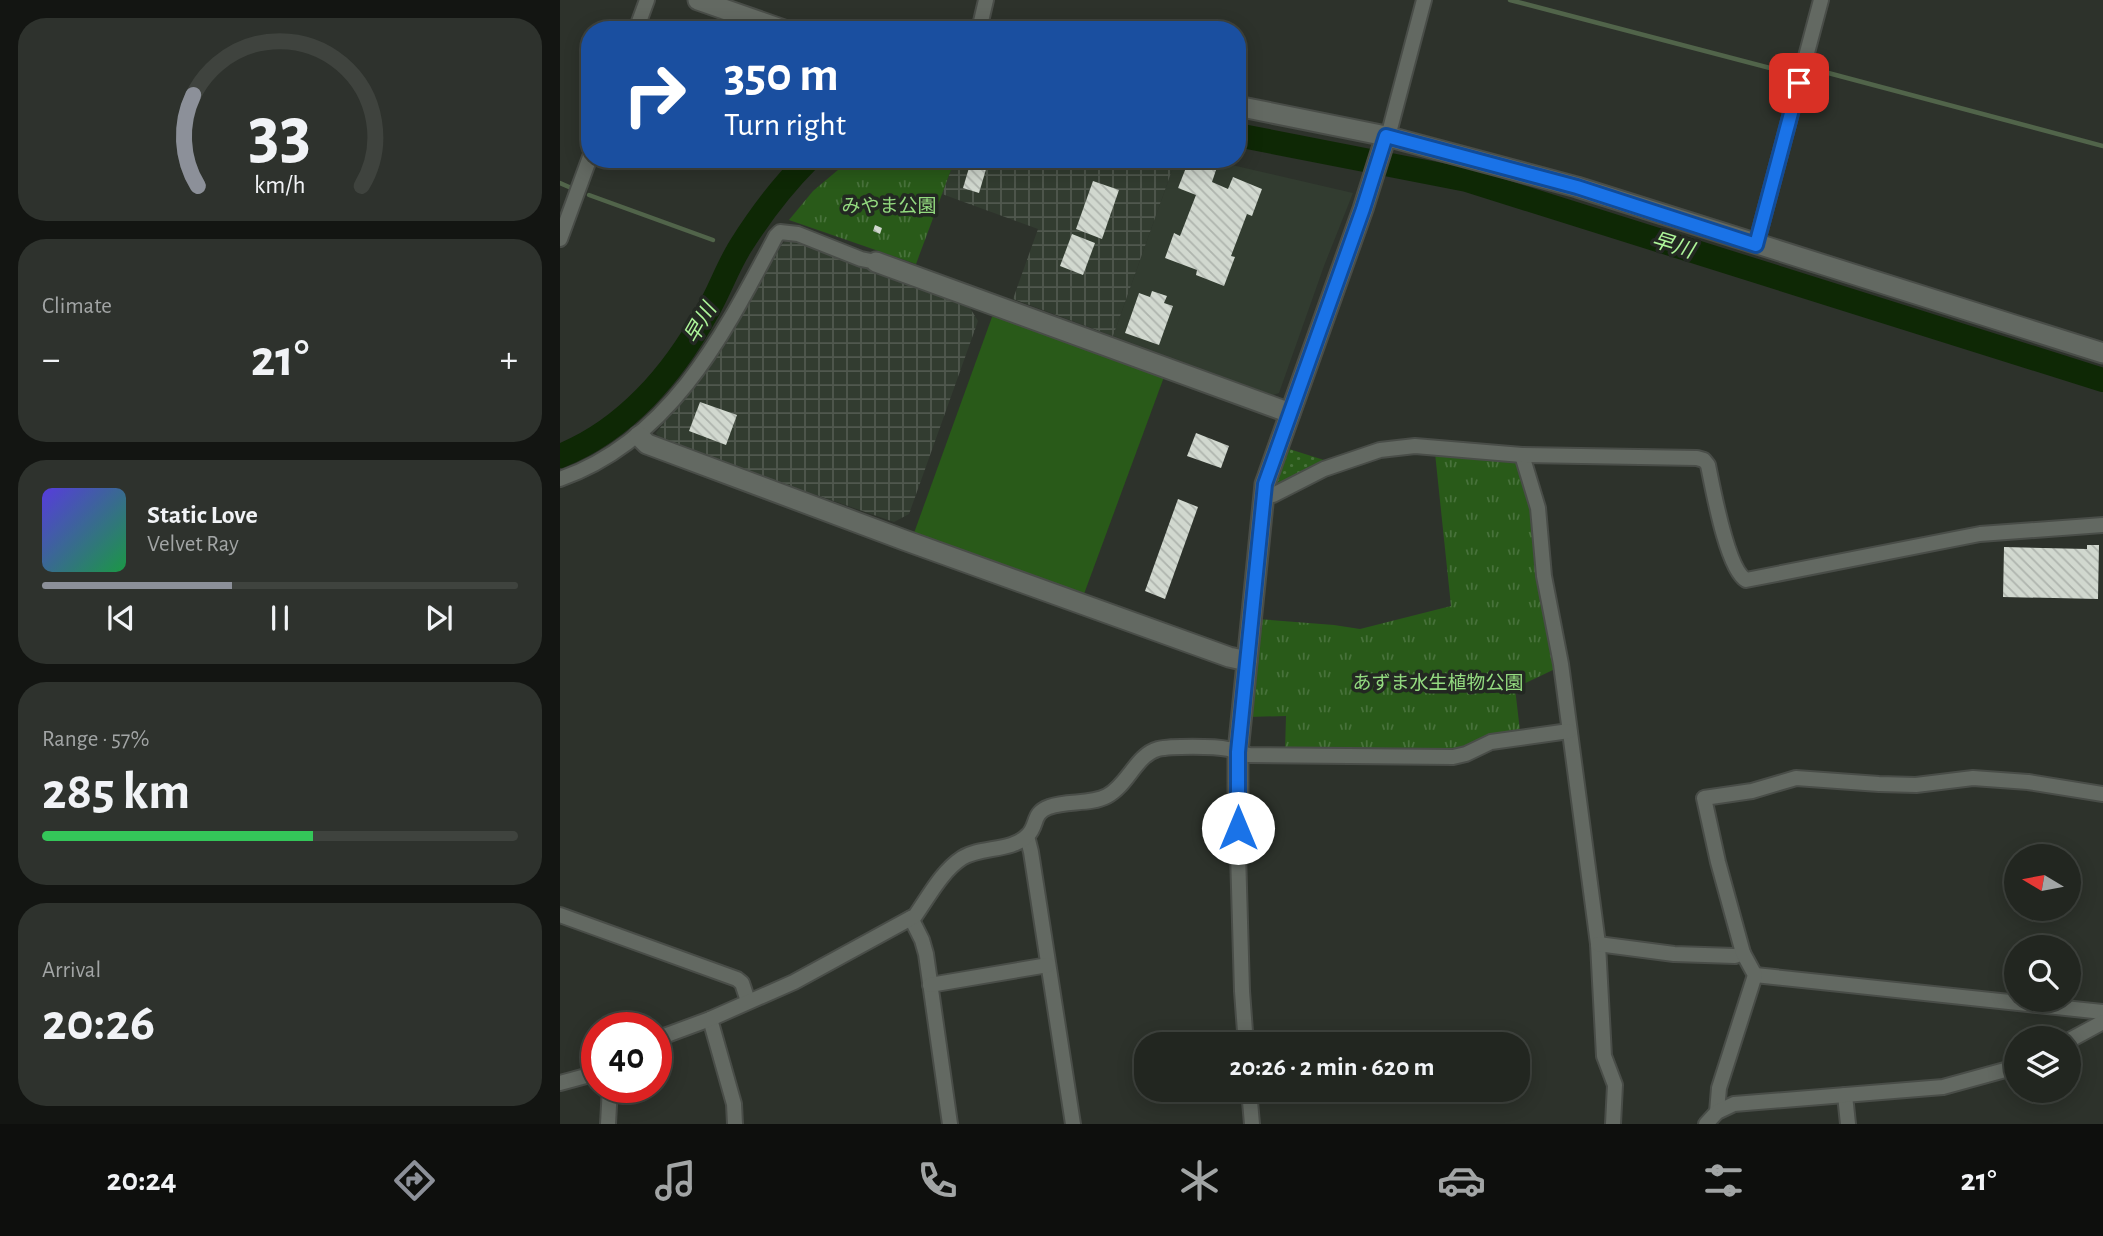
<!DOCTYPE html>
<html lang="en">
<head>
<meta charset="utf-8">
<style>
  :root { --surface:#222620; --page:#2e322d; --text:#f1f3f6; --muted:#a2a5a5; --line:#3f433e; --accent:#8c9099 }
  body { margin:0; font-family:"Alegreya Sans","Noto Sans JP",sans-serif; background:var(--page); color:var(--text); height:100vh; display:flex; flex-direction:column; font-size:26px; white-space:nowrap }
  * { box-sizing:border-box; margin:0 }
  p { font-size:23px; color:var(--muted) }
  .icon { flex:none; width:38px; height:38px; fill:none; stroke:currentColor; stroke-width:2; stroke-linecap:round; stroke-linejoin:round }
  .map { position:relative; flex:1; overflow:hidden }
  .sheet { display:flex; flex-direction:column; gap:18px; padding:18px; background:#131512; width:560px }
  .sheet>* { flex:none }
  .guide { position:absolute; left:21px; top:21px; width:665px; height:147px; border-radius:28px; box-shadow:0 4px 18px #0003,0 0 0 2px var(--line); background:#1a4fa0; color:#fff; overflow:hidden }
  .needle { width:46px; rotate:280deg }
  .fabs { position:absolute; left:1444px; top:844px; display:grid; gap:14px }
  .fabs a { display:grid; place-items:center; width:77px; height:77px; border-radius:50%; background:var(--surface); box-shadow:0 4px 18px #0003,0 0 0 2px var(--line); font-size:35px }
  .speed { position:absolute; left:21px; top:1012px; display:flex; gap:14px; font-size:35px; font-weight:700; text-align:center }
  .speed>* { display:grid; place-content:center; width:91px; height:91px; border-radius:50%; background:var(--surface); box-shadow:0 4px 18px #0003,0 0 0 2px var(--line); line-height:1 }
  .speed .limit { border:10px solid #d22; background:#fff; color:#111 }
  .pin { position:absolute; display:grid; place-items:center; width:60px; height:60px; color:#fff; margin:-30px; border-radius:14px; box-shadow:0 4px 10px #0006 }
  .me { position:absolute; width:77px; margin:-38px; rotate:0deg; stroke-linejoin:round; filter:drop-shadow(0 0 5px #0008) }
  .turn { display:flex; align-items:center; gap:24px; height:147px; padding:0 28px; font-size:32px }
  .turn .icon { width:91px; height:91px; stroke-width:2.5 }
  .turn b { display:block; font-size:49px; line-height:60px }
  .big { font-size:52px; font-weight:600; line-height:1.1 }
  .sheet .tile { flex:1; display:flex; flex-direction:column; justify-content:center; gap:10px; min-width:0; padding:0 24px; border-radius:28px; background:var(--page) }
  .sheet .dial { align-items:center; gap:0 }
  .dial svg { height:182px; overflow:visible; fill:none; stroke:var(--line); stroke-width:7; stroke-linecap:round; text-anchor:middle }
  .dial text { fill:var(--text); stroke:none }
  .song { display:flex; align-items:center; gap:21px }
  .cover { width:84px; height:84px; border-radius:10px; background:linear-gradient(135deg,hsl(250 70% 55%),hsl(140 70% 35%)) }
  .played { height:7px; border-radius:4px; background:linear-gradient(90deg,var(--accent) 40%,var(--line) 40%) }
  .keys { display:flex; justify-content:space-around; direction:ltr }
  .heat { display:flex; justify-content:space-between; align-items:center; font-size:38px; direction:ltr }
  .charge { height:10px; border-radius:5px; background:linear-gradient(90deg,#34c759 57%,var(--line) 0) }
  .trip { position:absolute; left:574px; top:1032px; width:396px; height:70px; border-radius:28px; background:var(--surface); box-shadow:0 4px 18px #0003,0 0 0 2px var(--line); font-weight:600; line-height:70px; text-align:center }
  .tab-bar { display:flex; height:112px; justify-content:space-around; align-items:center; background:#0e0f0d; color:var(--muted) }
  .tab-bar .icon { width:49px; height:49px }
  .tab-bar .current { color:var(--accent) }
  .tab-bar b { font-size:32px; color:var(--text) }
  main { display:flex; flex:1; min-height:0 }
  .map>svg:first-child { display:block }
</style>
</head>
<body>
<main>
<section class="sheet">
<div class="tile dial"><svg viewBox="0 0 100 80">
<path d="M14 69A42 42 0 1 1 86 69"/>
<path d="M14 69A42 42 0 0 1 12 29" stroke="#8c9099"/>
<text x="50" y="56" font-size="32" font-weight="700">33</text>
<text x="50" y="72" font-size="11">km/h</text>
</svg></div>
<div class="tile"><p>Climate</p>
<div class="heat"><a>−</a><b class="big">21°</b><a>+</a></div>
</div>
<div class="tile">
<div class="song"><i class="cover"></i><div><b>Static Love</b><p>Velvet Ray</p></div></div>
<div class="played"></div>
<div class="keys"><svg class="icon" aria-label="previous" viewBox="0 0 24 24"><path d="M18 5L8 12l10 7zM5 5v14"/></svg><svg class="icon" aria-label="pause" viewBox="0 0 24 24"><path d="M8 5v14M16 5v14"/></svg><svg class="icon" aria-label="next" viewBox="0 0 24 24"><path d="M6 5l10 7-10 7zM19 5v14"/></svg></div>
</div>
<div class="tile"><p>Range · 57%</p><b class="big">285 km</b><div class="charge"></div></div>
<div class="tile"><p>Arrival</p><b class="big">20:26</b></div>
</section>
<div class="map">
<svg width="1543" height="1124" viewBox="0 0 1543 1124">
  <defs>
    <pattern id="industrial-grid" width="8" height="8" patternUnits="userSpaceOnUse" patternTransform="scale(1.75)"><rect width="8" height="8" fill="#323c30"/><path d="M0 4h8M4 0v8" fill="none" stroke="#50584e"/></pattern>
    <pattern id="grass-dots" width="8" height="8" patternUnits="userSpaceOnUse" patternTransform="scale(1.75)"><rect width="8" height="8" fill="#295a19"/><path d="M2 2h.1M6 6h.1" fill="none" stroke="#48723b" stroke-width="1.8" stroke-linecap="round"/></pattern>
    <pattern id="park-tufts" width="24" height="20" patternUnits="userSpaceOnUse" patternTransform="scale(1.75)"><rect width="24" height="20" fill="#295a19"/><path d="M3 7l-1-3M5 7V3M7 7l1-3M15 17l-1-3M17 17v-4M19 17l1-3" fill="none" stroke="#48723b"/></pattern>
    <pattern id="building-back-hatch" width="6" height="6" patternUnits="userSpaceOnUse" patternTransform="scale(1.75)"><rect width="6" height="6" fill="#d1d8cf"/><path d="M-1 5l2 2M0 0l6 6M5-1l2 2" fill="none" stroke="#aeb4ad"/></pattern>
  </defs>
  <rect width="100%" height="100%" fill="#2d322b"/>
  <!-- built -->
  <polygon fill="#323c30" points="616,159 646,159 793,193 764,266 719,393 713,395 553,336"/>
  <!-- industrial -->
  <g fill="url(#industrial-grid)">
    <polygon points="395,159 616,159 553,336 453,299 478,229 382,194"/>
    <polygon points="228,239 407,303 418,321 349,514 334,522 168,464 166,462 100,438 96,433 166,344 222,244"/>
  </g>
  <!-- grass -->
  <polygon fill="url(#grass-dots)" points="726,448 767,461 715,488 713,484"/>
  <!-- park -->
  <g fill="url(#park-tufts)">
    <polygon points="291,159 395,159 356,264 229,220 253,191"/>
    <polygon points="875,453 956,462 974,511 976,570 995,669 955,688 960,731 932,735 891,752 725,751 726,716 688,717 698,619 774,625 800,629 891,606"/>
  </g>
  <!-- pitch -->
  <polygon fill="#295a19" points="436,316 604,377 524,594 354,533 432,317"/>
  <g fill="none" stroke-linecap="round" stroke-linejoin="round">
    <!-- stream -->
    <g stroke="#51644a" stroke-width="4.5">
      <polyline points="950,0 1229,73"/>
      <polyline points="1257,70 1543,146"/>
      <polyline points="0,183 9,187"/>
      <polyline points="29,195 153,240"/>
      <polyline points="169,247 179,249"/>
    </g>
    <!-- river -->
    <g stroke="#0e2805" stroke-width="24">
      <polyline points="677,135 907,180 1543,380"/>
      <path d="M0,456C65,430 113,374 146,314C159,292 167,268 180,247C200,215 222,186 249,159"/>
    </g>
  </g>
  <!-- building -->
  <g fill="url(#building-back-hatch)">
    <polygon points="629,160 656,170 652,182 668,189 673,177 702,189 692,216 687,214 671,256 675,257 664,286 636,275 637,270 605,258 614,233 620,236 636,195 618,188"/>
    <polygon points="411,161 427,166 419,193 403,188"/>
    <polygon points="533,181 559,190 542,239 516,229"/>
    <polygon points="315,225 322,228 320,234 313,231"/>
    <polygon points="512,234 535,243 523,275 500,266"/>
    <polygon points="592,291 607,296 604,303 613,306 599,345 565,333 579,293 590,297"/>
    <polygon points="140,402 177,415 166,445 129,431"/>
    <polygon points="636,433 669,446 661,468 627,456"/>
    <polygon points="618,499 638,507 605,599 585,591"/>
    <polygon points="1527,545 1539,545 1538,599 1443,597 1444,547 1527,549"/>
  </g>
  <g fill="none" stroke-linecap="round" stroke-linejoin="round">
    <!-- street casing -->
    <g stroke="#494d48" stroke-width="18">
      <g id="street">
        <polyline points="76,30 87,0"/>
        <polyline points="419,30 426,0"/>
        <polyline points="826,136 830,129 864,0"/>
        <polyline points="0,239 30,157"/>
        <polyline points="1196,245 1261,0"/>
        <polyline points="962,455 978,508 984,576 1001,664 1038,944 1044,1056 1055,1085 1053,1124"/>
        <path d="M0,479C111,440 164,334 216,236L220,232L238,234L301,259L316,262"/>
        <path d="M704,497L713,495L764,469L820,450L855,446L962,455L1137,458L1144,460L1148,465C1153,489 1167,569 1186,580L1420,534L1543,525"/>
        <polyline points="467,836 471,852 513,1124"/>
        <polyline points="678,853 682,991 686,1045"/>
        <polyline points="0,915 177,979 182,983 188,1001"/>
        <polyline points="351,918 362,940 366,954 390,1124"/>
        <polyline points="1038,944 1114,954 1175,956 1183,953"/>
        <polyline points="1195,975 1543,1012"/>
        <polyline points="370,985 488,965"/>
        <polyline points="150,1019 174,1104 175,1124"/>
        <path d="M96,1039L150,1019L234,982L351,918L355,916C369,896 382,871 402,858C421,846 452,852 468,835C478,825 472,813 489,807C507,800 530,805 547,796C568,785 576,755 598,749C611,746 654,746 668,749C675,750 682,753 689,755L893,757L906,754L931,742L1009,731"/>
        <polyline points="1508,1041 1543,1022"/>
        <polyline points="0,1083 37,1073"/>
        <polyline points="689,1090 692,1124"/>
        <polyline points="1285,1095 1288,1124"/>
        <polyline points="1157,1112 1159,1088 1195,975 1183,953 1158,862 1144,798 1192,791 1236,778 1319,784 1356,785 1413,778 1468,782 1543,794"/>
        <polyline points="48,1124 50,1087"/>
        <polyline points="1146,1124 1157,1112 1174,1104 1383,1087 1456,1067"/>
      </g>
    </g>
    <!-- secondary casing -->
    <g stroke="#494d48" stroke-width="23">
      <g id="secondary">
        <polyline points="138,0 224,30"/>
        <polyline points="677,106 826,136 1017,187 1543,353"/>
        <polyline points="316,262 730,413"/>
        <polyline points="79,436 87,444 344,540 669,657 687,661"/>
        <polyline points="678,853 678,752 705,484 803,209 826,136"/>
      </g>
    </g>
    <!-- street -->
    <use href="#street" stroke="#636962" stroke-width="14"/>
    <!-- secondary -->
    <use href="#secondary" stroke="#636962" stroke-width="19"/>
  </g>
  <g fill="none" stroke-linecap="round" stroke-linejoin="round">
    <!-- route casing -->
    <g stroke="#114b97" stroke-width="18">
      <polyline id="route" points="678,828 678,752 705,484 803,209 826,136 1017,187 1196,245 1239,83"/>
    </g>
    <!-- route -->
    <use href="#route" stroke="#1a73e8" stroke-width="12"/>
  </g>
  <g text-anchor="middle" stroke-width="7" stroke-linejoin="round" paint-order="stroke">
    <!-- park labels -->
    <g font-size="19" fill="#94db80" stroke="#232822">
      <text x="329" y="212">みやま公園</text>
      <text x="878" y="689">あずま水生植物公園</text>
    </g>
    <!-- water labels -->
    <g font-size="21" font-style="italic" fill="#aef69a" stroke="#232822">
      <text transform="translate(1113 245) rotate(17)" y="7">早川</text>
      <text transform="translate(140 323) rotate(-60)" y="7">早川</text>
    </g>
  </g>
</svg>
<div class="fabs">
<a><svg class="needle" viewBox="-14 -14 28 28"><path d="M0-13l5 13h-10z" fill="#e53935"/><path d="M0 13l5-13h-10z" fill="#a2a5a5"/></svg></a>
<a><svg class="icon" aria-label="search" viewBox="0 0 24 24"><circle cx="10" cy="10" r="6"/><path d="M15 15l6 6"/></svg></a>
<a><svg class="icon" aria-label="layers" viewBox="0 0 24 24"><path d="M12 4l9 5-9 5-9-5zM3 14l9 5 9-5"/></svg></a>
</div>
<div class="speed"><div class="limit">40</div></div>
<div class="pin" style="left:1239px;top:83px;background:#d93025"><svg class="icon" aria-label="arrive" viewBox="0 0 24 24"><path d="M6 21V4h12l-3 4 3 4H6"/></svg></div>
<svg class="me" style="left:678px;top:828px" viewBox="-20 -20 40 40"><circle r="19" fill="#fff"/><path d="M0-13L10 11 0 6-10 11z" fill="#1a73e8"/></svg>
<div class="trip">20:26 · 2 min · 620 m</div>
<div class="guide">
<div class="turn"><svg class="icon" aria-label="right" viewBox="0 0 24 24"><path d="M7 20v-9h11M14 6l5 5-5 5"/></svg><div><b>350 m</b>Turn right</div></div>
</div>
</div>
</main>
<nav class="tab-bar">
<b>20:24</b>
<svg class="icon current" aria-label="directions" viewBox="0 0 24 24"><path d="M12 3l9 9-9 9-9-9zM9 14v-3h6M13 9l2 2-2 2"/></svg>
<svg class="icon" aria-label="music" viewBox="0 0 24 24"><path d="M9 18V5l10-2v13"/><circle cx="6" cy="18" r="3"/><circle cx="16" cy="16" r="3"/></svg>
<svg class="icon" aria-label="phone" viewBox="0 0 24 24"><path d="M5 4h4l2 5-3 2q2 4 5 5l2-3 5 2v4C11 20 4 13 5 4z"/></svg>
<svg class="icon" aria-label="climate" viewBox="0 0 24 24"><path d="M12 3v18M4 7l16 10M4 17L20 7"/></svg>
<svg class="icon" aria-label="car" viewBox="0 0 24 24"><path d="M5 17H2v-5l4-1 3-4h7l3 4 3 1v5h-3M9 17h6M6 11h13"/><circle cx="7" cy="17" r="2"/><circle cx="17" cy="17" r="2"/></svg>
<svg class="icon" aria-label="filters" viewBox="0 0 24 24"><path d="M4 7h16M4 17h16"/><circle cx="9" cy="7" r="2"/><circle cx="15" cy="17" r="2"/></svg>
<b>21°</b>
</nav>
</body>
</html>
